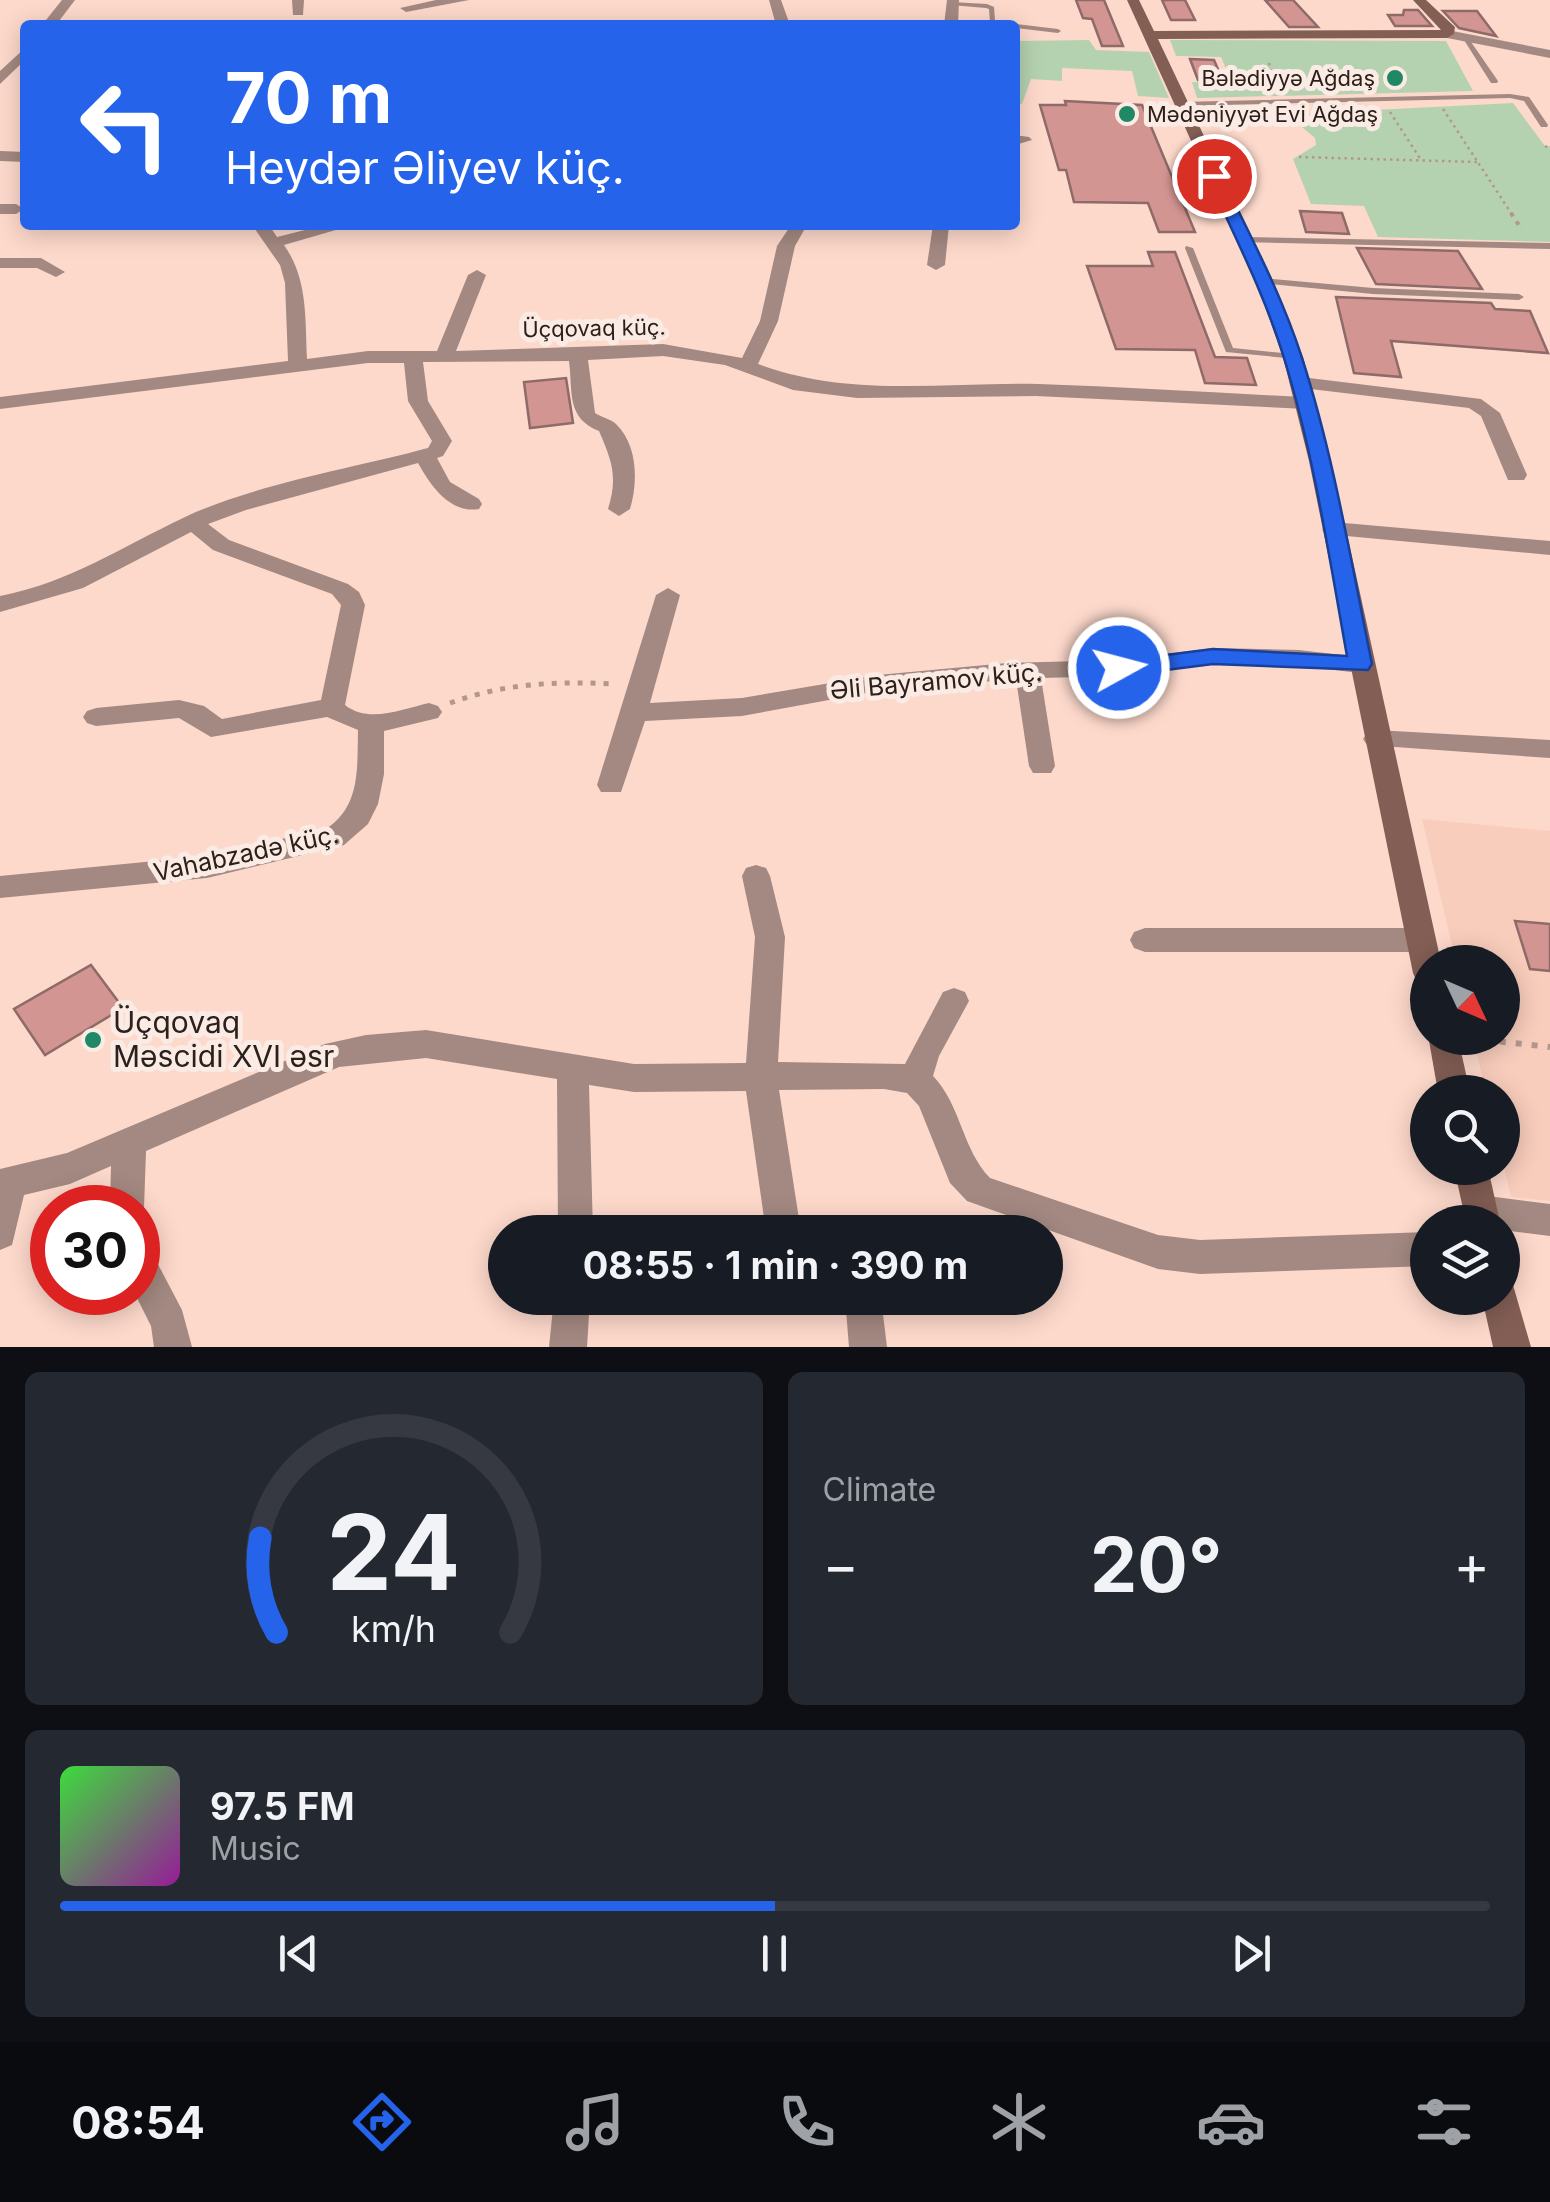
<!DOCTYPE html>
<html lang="en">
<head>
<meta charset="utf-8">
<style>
  :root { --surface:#171b24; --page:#242831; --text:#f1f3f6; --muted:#9ea1a6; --line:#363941; --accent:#2563eb }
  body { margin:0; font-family:Inter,sans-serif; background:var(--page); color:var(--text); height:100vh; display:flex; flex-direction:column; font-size:38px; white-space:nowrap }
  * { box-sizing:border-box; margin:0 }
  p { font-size:32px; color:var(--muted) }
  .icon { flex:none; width:55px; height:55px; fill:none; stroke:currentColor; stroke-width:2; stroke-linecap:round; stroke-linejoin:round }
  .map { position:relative; height:1347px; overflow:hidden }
  .drawer { display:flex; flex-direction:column; gap:25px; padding:25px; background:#0d0f14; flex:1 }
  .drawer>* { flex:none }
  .hud { position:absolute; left:20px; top:20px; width:1000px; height:210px; border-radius:10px; box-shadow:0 5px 25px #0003; background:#2563eb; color:#fff; overflow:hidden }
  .needle { width:65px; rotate:134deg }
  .controls { position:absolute; left:1410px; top:945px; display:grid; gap:20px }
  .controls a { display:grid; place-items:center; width:110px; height:110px; border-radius:50%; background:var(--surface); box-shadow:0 5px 25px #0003; font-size:50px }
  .speed { position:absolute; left:30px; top:1185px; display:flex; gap:20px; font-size:50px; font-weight:700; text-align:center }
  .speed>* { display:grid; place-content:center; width:130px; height:130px; border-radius:50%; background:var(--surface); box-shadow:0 5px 25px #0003; line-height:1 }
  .speed .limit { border:15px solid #d22; background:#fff; color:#111 }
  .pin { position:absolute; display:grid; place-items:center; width:85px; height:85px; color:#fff; margin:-42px; border:5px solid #fff; border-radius:50%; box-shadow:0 2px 10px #0007 }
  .me { position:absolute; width:110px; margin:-55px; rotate:83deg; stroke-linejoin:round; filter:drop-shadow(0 0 8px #0008) }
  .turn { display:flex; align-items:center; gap:35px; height:210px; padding:0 40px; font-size:45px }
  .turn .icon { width:130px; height:130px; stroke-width:2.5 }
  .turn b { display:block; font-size:70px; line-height:85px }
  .big { font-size:75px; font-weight:700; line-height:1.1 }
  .drawer .tile { flex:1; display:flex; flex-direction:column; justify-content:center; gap:15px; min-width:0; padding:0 35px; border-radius:15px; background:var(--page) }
  .drawer .dial { align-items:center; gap:0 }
  .dial svg { height:260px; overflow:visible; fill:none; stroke:var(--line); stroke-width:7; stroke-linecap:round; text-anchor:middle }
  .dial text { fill:var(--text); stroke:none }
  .song { display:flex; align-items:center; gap:30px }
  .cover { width:120px; height:120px; border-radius:15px; background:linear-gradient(135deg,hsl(120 70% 55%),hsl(300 70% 35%)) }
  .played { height:10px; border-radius:5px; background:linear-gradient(90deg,var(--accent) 50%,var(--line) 50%) }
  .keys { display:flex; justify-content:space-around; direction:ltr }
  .heat { display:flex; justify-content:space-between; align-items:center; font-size:55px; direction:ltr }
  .drawer .tiles { flex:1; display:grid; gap:25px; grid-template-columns:1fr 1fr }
  .tile:last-child { grid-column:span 2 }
  .trip { position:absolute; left:488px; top:1215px; width:575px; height:100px; border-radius:50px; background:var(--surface); box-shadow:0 5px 25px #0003; font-weight:700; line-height:100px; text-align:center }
  .tabs { display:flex; height:160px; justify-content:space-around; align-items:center; background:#090b0e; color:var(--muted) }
  .tabs .icon { width:70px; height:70px }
  .tabs .current { color:var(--accent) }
  .tabs b { font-size:45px; color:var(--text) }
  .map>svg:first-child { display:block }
</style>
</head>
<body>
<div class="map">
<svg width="1550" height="1347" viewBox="0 0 1550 1347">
  <rect width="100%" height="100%" fill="#fdd9cb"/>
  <!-- built -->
  <polygon fill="#f9cdbc" points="1422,819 1550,831 1550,1201 1511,1197 1503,1162 1502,1092 1486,1092 1473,1038 1502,1038 1502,962 1456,962"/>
  <!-- green -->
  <g fill="#b5d2b0">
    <polygon points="1089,40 1096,50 1149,52 1169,98 1138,96 1132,71 1062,68 1062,81 1031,79 1022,104 1015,104 1015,41"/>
    <polygon points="1170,40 1446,41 1473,91 1197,98 1192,82 1232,83 1221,57 1176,56"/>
    <polygon points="1513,103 1545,146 1550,146 1550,242 1378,237 1364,206 1311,204 1293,159 1316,145 1315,138 1297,123 1276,115"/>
  </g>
  <!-- building -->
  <g fill="#d39592" stroke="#8e6b69" stroke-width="2.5">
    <polygon points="1076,0 1104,0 1123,46 1102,46 1092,19 1083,18"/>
    <polygon points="1162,0 1185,0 1195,20 1171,20"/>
    <polygon points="1265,0 1293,0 1318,27 1289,27"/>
    <polygon points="1404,10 1418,10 1432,26 1395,26 1388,15 1403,15"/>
    <polygon points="1443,11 1477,11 1496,36 1459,28"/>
    <polygon points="1190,59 1214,60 1223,81 1198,80"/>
    <polygon points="1065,101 1142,105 1195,232 1159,232 1148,203 1074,202 1066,170 1059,170 1040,105 1066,105"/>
    <polygon points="1300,211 1342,213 1349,234 1306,232"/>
    <polygon points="1357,248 1458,251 1482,289 1376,284"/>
    <polygon points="1148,252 1175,252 1215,357 1247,358 1256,385 1205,383 1195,350 1116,349 1087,266 1153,266"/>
    <polygon points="1336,297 1491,303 1495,309 1530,311 1548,353 1391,341 1401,377 1354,373"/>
    <polygon points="566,378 573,423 530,428 524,382"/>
    <polygon points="1515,921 1550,924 1550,971 1530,969"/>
    <polygon points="91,965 123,1008 45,1055 14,1009"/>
  </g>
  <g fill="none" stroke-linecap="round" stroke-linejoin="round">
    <!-- path-far3 -->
    <g stroke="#b3978c" stroke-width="2.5" stroke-dasharray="2.5 4" stroke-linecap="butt">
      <polyline points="1269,63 1277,89"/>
      <polyline points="1443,109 1513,216"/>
      <polyline points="1390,112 1421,160"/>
      <polyline points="1545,146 1550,149"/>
      <polyline points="1299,157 1477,162"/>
    </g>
    <!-- path-far2 -->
    <polyline stroke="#b3978c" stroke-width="4" stroke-dasharray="4 6" stroke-linecap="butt" points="1511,213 1522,230"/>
    <!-- path-far1 -->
    <path stroke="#b3978c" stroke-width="5" stroke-dasharray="5 8" stroke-linecap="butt" d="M450,703C505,683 557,681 615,684"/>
    <!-- path -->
    <polyline stroke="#b3978c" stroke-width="6" stroke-dasharray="6 10" stroke-linecap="butt" points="1468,1038 1550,1047"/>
    <!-- service -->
    <g fill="#a38981" fill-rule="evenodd">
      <polygon points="952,2 987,4 994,7 995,20 1009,25 990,22 989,9 986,8 950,5"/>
      <polygon points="1015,24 1058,29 1061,31 1058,33 1015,28 1015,25 1012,25"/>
      <polygon points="1015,37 1018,39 1019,75 1015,77"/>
      <polygon points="1465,39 1469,39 1498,81 1497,83 1491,83 1464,40"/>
      <polygon points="1510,94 1529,97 1548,125 1547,127 1541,127 1524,101 1510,98 1181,106 1177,104 1181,102"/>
      <polygon points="1244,237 1550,243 1550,249 1241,242 1240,240"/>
      <polygon points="1186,246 1193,248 1233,348 1293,354 1296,355 1296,359 1226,352 1185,248"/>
      <polygon points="1263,278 1373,288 1519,294 1524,297 1519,300 1373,294 1260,283 1259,281"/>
    </g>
    <!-- minor -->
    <g fill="#a38981" fill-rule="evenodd">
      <polygon points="62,0 75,0 56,25 42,25"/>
      <polygon points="292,0 304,0 303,15 293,15"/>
      <polygon points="436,0 469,0 406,12 400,8"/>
      <polygon points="769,0 781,0 790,25 776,25"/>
      <polygon points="947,0 959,0 958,25 944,25"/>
      <polygon points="472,20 478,25 450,25"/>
      <polygon points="25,48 25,60 0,84 0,71"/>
      <polygon points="1015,135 1029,137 1032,140 1015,145"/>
      <polygon points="0,151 25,152 25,162 0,161"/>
      <polygon points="0,204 16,204 24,209 16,214 0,214"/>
      <path d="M252,225H269L277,237L325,225H353L284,245C308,279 305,318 307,359L368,351H437L468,275L477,270L486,275L456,351L663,344L742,358L760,321L777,246L791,225H807L795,246L778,321L758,364C849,398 944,382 1038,384C1128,387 1217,393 1306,397L1316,403L1306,409L1036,396L857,398L793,390L725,365L663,356L588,360L595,413C601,417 611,419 616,424C638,445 638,483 630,509L619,516L608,509C618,477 612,461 599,431C566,418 573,392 569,361L423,362L428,401L452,441L443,456L437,458L450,482L479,499L482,504L479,509C450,514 430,485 418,463L246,510L208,524L229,540L348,584L359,592L365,605L345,705C369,724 402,709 429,703L438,706L442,712L438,718L384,731V774L378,804L368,824L344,845L207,878L0,898V876L207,856L326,829C361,806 357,768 358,730L327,717L211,737L179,718L96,726L87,723L83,717L87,711L96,708L179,700L204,706L222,719L321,700L341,605L332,594L213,550L191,532L83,588L0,612V596C68,583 122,547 183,518C251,485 354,468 428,448L432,441L408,401L404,363H368L0,409V397L288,361L285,283L280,265Z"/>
      <polygon points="933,225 949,225 945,265 936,270 927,265"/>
      <polygon points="0,258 41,258 65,272 56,277 37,268 0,268"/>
      <polygon points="1301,377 1481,399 1500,413 1527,475 1524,480 1508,480 1481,416 1469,408 1294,387 1291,383"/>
      <polygon points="1333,522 1550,541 1550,555 1325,534 1322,529"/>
      <polygon points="668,588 680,595 650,703 742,698 878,675 1007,663 1119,660 1213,648 1299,650 1360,657 1372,665 1360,673 1299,666 1213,664 1119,676 1041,678 1055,766 1051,773 1033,773 1029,766 1016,679 878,691 742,716 645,721 621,792 601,792 597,785 656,595"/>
      <polygon points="1376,730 1550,740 1550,758 1367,745 1363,739 1367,733"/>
      <path d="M756,865L766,868L770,876L785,937L778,1062L905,1064L943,992L954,988L965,992L969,1001L939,1056L933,1076C961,1105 962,1149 990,1178L1158,1235L1200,1240L1428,1232V1266L1200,1274L1158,1269L967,1201L950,1183L919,1106L907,1093L884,1089L779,1090L801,1232H766L746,1091L634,1092L589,1085L593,1232H558L557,1079L426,1058L339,1067L146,1151L144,1208L138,1220V1208H110L111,1166L70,1184L24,1195L12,1245L0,1250V1169L67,1153L325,1044L366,1035L426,1030L634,1064L746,1063L755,937L742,876L746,868Z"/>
      <polygon points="1145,928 1420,928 1431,932 1435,940 1431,948 1420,952 1145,952 1134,948 1130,940 1134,932"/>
      <polygon points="1480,1195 1550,1204 1550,1236 1502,1230 1502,1222 1468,1222 1463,1211 1468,1200"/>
      <polygon points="138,1246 151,1251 182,1310 192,1347 154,1347 151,1326 134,1292 138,1292"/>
      <polygon points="554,1298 590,1298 587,1347 549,1347"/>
      <polygon points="845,1298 881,1298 887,1347 849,1347"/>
    </g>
    <!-- tertiary -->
    <polygon fill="#a38981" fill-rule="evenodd" points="1447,30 1550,50 1550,58 1442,37 1442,31"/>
    <!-- secondary -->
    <g fill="#835e54" fill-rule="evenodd">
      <polygon points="1127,0 1139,0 1154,31 1441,30 1413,0 1426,0 1455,27 1454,34 1447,38 1158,39 1277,290 1303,357 1331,461 1441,962 1428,962 1428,985 1417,982 1413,973 1309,461 1283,357 1259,290"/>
      <polygon points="1428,1035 1458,1038 1470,1092 1438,1092"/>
      <polygon points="1454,1168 1488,1168 1500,1222 1466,1222"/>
      <polygon points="1502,1281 1513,1285 1531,1347 1493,1347 1482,1298 1502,1298"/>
    </g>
  </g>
  <!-- route -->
  <path fill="#2563eb" stroke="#184099" stroke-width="2.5" d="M1214,171L1221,176C1250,235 1282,295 1302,358C1334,457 1351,562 1372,664L1368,670L1213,664L1119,676L1107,668L1119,661L1213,649L1347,656C1329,556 1314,455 1284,358C1265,295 1234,235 1207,176Z"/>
  <!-- markers -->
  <g fill="#1f8864" stroke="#faebe5" stroke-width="4">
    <circle cx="1395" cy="78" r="10"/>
    <circle cx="1127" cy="114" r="10"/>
    <circle cx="93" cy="1040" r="10"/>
  </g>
  <g text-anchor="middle" stroke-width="10" stroke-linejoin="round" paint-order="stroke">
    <!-- far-poi labels -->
    <g font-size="22" fill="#2d201b" stroke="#faebe5" text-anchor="end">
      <text x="1375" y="86">Bələdiyyə Ağdaş</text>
      <text x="1147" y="122" text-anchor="start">Mədəniyyət Evi Ağdaş</text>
    </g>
    <!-- far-street labels -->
    <g font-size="22" fill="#2d201b" stroke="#faebe5">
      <text transform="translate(594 328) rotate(-1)" y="8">Üçqovaq küç.</text>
    </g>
    <!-- street labels -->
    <g font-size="25" fill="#2d201b" stroke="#faebe5">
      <text transform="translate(936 681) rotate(-5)" y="9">Əli Bayramov küç.</text>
      <text transform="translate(246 853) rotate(-12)" y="9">Vahabzadə küç.</text>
    </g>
    <!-- near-poi labels -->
    <g font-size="30" fill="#2d201b" stroke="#faebe5" text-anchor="start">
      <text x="113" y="1033">Üçqovaq<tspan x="113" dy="34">Məscidi XVI əsr</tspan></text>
    </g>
  </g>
</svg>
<div class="controls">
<a><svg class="needle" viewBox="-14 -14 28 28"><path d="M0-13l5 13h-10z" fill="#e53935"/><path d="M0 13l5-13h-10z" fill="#9ea1a6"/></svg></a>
<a><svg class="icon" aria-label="search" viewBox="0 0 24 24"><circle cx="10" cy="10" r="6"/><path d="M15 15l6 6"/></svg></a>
<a><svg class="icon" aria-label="layers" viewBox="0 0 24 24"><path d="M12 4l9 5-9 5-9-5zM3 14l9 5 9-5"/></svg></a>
</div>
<div class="speed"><div class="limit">30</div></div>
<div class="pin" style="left:1214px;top:176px;background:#d93025"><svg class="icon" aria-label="arrive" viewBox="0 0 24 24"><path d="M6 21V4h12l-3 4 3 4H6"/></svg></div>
<svg class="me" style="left:1119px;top:668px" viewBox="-20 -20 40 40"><circle r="17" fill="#2563eb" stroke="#fff" stroke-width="3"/><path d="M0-11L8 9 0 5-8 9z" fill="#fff"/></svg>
<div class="trip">08:55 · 1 min · 390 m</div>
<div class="hud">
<div class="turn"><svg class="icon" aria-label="left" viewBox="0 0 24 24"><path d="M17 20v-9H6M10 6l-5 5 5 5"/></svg><div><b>70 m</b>Heydər Əliyev küç.</div></div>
</div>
</div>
<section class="drawer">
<div class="tiles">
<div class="tile dial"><svg viewBox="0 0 100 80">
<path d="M14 69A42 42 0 1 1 86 69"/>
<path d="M14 69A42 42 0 0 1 9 40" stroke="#2563eb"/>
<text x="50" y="56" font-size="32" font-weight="700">24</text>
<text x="50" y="72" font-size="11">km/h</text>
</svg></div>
<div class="tile"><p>Climate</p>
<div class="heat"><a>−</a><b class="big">20°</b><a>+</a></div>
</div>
<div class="tile">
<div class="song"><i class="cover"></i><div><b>97.5 FM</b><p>Music</p></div></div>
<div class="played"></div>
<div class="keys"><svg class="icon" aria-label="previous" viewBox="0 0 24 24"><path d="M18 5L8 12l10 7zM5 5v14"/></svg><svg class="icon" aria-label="pause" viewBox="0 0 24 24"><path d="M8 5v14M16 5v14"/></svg><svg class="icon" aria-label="next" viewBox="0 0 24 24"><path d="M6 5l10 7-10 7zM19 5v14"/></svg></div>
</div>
</div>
</section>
<nav class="tabs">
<b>08:54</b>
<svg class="icon current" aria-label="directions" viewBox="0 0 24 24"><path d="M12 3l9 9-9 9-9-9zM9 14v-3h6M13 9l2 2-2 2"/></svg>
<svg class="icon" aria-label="music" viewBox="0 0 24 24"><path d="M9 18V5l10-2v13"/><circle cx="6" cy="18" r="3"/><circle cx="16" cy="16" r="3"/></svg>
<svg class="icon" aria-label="phone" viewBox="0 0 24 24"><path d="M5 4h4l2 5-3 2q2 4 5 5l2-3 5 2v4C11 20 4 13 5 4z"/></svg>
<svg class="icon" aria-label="climate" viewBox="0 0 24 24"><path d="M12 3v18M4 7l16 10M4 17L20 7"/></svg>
<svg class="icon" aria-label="car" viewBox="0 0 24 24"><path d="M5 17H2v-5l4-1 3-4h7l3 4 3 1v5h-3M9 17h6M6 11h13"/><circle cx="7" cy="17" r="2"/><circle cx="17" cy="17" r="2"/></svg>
<svg class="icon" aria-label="filters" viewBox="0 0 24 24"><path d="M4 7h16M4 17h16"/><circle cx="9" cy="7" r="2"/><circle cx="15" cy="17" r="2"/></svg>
</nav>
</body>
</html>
